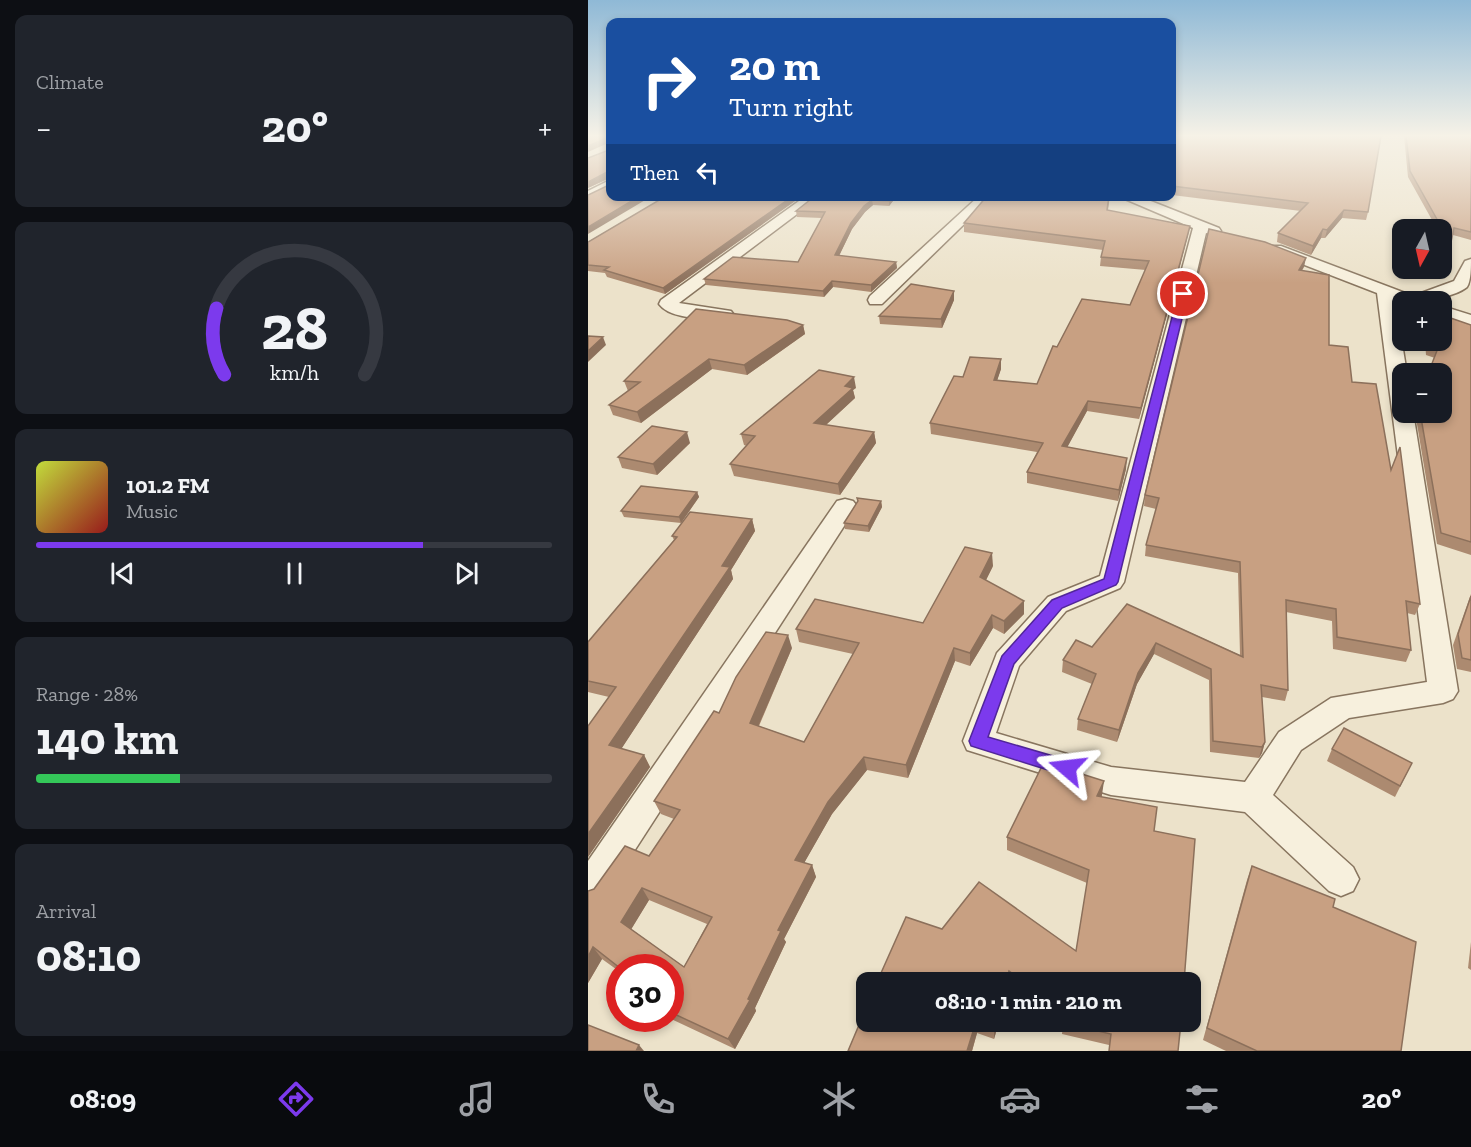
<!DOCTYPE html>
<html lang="en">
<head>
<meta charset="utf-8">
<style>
  :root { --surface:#171b24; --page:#20242c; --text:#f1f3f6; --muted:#9ea1a6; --line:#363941; --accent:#7c3aed }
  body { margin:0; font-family:"Zilla Slab",serif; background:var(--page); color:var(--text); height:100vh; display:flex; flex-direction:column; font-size:22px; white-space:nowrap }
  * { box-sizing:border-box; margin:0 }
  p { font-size:20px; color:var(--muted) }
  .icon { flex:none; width:33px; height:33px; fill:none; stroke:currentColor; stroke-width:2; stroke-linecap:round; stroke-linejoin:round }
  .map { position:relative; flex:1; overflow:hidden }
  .details { display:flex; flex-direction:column; gap:15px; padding:15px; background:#0d0f14; width:588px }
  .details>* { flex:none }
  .hud { position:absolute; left:18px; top:18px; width:570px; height:183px; border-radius:12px; box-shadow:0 3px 9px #0003; background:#1a4fa0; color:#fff; overflow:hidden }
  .needle { width:39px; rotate:188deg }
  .controls { position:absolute; left:804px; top:219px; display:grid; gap:12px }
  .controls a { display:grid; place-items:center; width:60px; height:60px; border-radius:12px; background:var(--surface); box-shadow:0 3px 9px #0003; font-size:30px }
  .speed { position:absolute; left:18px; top:954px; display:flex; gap:12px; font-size:30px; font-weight:700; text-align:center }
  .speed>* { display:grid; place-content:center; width:78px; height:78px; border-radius:50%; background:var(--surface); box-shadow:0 3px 9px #0003; line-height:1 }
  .speed .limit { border:9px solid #d22; background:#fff; color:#111 }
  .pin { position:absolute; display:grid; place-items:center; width:51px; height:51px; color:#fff; margin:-26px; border:3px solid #fff; border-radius:50%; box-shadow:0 2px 6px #0007 }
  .me { position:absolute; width:66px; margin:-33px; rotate:287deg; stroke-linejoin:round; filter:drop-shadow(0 0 4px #0008) }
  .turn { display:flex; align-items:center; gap:21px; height:126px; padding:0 24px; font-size:27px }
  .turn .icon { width:78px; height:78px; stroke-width:2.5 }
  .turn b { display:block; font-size:42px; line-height:51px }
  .then { display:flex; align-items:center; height:57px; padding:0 24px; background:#0003; gap:12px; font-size:22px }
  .big { font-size:45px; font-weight:700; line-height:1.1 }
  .details .card { flex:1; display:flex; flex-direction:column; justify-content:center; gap:9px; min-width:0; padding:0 21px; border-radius:12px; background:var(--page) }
  .details .dial { align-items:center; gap:0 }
  .dial svg { height:156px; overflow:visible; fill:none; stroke:var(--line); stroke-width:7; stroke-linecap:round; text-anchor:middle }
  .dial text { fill:var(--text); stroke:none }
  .song { display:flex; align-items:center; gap:18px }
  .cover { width:72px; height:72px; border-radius:9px; background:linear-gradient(135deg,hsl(70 70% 55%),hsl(0 70% 35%)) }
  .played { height:6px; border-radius:3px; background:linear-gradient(90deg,var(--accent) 75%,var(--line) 75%) }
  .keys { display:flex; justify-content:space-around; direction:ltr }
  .heat { display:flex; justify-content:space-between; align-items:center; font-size:33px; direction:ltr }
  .charge { height:9px; border-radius:4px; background:linear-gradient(90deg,#34c759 28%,var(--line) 0) }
  .trip { position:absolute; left:268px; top:972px; width:345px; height:60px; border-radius:12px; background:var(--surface); box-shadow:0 3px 9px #0003; font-weight:700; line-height:60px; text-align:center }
  .tab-bar { display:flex; height:96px; justify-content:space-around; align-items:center; background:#090b0e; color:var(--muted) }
  .tab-bar .icon { width:42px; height:42px }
  .tab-bar .selected { color:var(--accent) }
  .tab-bar b { font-size:27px; color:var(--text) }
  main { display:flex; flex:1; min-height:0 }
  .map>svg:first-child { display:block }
</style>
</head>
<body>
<main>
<section class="details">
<div class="card"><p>Climate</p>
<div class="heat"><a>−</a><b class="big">20°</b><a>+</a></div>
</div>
<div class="card dial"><svg viewBox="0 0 100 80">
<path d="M14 69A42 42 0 1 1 86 69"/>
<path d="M14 69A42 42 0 0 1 10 35" stroke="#7c3aed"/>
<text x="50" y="56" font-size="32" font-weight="700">28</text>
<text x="50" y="72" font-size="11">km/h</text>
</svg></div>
<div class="card">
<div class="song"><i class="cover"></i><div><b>101.2 FM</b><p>Music</p></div></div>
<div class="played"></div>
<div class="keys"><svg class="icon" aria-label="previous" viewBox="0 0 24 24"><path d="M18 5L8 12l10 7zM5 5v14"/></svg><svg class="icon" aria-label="pause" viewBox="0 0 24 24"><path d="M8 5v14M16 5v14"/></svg><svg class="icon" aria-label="next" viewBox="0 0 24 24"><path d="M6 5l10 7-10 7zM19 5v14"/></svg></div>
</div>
<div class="card"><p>Range · 28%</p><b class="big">140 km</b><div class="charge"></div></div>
<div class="card"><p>Arrival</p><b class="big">08:10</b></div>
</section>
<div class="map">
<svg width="883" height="1051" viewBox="0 0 883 1051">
  <rect width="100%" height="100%" fill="#ece2ca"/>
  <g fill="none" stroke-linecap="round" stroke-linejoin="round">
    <!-- street casing -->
    <g stroke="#88755f" stroke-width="3">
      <g id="street">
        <polygon points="22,180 22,189 0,200 0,191"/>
        <path d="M218,196H233L91,303L143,311L146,315L143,319L137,320C118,318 83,320 71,304L73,300Z"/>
        <polygon points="391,196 405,196 294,304 282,304 280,300 282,296"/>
        <path d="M530,196H550L631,228L633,231L626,235L618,233L536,582L532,588L478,611L431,666L408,733L523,767L657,782L691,732L743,698L839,682L789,293L683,252L680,249L683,246H693L825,296L866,281L877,261L883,259C883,267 883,281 879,287C866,298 820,305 807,300L819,374H814V412H825L870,691L865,699L855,703L761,718L713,750L685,795L765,867L771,879L765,891L753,896L741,891L657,812L523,795L379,750L375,741L409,653L460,597L512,576L605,228Z"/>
        <polygon points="854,306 883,315 883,326 854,317"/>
        <polygon points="257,499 265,501 269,506 21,890 13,899 0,904 0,861 249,501"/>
      </g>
    </g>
    <!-- street -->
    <use href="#street" fill="#f7f0dd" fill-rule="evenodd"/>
  </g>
  <!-- wall -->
  <g fill="#ac8a70" fill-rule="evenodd">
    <polygon points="0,136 22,136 22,196 21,185 22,178 0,188 0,158 21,150 22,144 18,144"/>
    <polygon points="584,136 780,212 778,220 754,218 737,238 733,238 723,255 689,242 690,233 713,211 584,195"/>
    <polygon points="816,136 883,136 883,240 865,235 858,263 854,262 854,230 844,220 820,177"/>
    <polygon points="78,196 214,196 77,294 19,277 17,273 0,271 0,242"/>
    <polygon points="309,196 301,206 285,205 277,212 264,229 251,256 308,262 309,268 283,292 245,287 236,297 118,285 116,279 210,262 234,218 209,217 208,211"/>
    <polygon points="399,196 522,196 520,210 600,235 551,419 499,411 479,447 538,469 530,501 439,483 439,472 449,452 343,434 342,423 375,377 413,359 413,369 409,380 449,384 469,347 542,305 558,270 512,266 513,257 515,250 376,232 376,223"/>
    <polygon points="716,267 714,270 741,345 764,382 803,470 832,604 827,615 819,613 823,650 818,662 745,649 744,621 698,612 700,690 697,701 674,697 677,742 674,753 671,758 622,752 621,680 566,654 549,684 529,742 489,730 490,719 504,684 474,672 475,660 504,647 539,604 652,655 650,573 557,556 558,545 568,509 556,506 557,495"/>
    <polygon points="366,291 366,300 354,328 292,324 291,316"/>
    <polygon points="215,325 217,334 159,375 124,369 53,423 25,415 21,405 40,391 36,381"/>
    <polygon points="883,325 883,555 849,544 827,412 854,412 854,374 841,374 847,358 838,355 837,340 854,340"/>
    <polygon points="268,388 265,390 267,398 238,425 286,432 288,443 252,495 146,476 142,464 159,446 156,445 153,434"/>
    <polygon points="102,443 69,475 34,468 30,457"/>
    <polygon points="109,492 111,497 93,523 36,517 33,511"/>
    <polygon points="293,501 294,507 281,532 257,529 256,523"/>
    <polygon points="164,519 167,531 143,570 145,579 33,749 56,755 62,767 0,857 21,697 0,692 0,642 86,540 84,536"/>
    <path d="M405,566L398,580L436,614L416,634L405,628L382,666L367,661L320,778L279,770L244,814L216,863L224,865L228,877L196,939L198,942L167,1008L168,1011L147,1049L81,1018H82V968H32V972L14,959L0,983V891L6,889L61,856L86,819L73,814L66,801L131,713L204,648L171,726L216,742L265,654L211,642L208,629L335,623ZM61,900L119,924L96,967L43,929Z"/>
    <polygon points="883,594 883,672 869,669 865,645"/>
    <polygon points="744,749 824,763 807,797 739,761"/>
    <polygon points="514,795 514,797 566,831 596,982 289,982 354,929 488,951 499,883 419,850 419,837"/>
    <polygon points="664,866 745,907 813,1051 638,1051 615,1040 659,880"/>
    <polygon points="883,942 883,970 880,968"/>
    <polygon points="279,1006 411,1022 406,1039 389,1033 384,1051 260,1051"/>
    <polygon points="472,1022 593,1022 521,1045 474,1034 475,1024"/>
  </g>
  <!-- shaded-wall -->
  <g fill="#8c705b">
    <polygon points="16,139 18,144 0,152 0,146"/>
    <polygon points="19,172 21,178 0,188 0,182"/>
    <polygon points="52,196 64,196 0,234 0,227"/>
    <polygon points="205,196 214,196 77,294 75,288"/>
    <polygon points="304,196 309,196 301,206 301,201"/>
    <polygon points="284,200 285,205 277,212 264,229 248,262 247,255 263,223 276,206"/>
    <polygon points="756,210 754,218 737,238 739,230"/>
    <polygon points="602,226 600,235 551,419 553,408"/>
    <polygon points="735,229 733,238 723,255 725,246"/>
    <polygon points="718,258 716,267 709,279 711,270"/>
    <polygon points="308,262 309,268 283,292 283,285"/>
    <polygon points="244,281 245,287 236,297 235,291"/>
    <polygon points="366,291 366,300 354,328 353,319"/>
    <polygon points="215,325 217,334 159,375 156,365"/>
    <polygon points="15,337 18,345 0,362 0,351"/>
    <polygon points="121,359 124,369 53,423 49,412"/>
    <polygon points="413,359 413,369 406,390 406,380"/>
    <polygon points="266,377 268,388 265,390 267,398 228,434 226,423 257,386"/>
    <polygon points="500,401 499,411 474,457 474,446"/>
    <polygon points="99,432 102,443 69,475 65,464"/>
    <polygon points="286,432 288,443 252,495 250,484"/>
    <polygon points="539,458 538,469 530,501 531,490"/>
    <polygon points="109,492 111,497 93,523 91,517"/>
    <polygon points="293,501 294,507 281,532 280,526"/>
    <polygon points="164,519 167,531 143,570 145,579 28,757 21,745"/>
    <polygon points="404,553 405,566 393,590 392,577"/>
    <polygon points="436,601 436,614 416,634 416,621"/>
    <polygon points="404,615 405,628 382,666 382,653"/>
    <polygon points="200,635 204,648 166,736 162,723"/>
    <polygon points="568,643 566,654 549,684 529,742 531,730 550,673"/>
    <polygon points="366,648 367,661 320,778 318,765"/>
    <polygon points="677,742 674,753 671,758 674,747"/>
    <polygon points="56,755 62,767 0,857 0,834"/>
    <polygon points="276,757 279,770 244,814 211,872 207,860 240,802"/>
    <polygon points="516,781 514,795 508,810 509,796"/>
    <polygon points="224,865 228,877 196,939 198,942 167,1008 168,1011 147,1049 140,1039 160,999 190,930"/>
    <polygon points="54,888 61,900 41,933 33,922"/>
    <polygon points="5,947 14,959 0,983 0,957"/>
    <polygon points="421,971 421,982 418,982"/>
    <polygon points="388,1022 389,1033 384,1051 379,1051"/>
    <polygon points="407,1022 411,1022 406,1039 406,1027"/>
    <polygon points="51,1045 56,1051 48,1051"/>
  </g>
  <!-- building -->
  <g fill="#c8a082" stroke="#8c705b" stroke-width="1.5" fill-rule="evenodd">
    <polygon points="0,136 22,136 22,196 52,196 0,227 0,195 21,185 22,173 19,172 0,182 0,158 21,150 22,139 16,139 0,146"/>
    <polygon points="584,136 793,136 780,212 756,210 739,230 735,229 725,246 690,233 720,203 584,186"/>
    <polygon points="818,136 883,136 883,232 866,228 860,256 854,255 854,230 837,230 839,220 850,221 822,171"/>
    <polygon points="78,196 205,196 75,288 16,270 21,267 0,265 0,242"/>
    <polygon points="227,196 304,196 301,201 284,200 276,206 263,223 247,255 308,262 283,285 244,281 235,291 116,279 145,257 210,262 237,212 208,211"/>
    <polygon points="399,196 521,196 519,210 602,226 553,408 500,401 474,446 539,458 531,490 439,472 455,443 342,423 366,376 375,377 382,357 413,359 406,380 449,384 465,346 469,347 494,299 542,305 561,261 513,257 517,241 376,223"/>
    <polygon points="621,229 677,242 718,258 711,270 741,275 741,345 760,347 764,382 788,384 803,470 812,447 832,604 818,601 823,650 749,637 748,609 698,600 700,690 673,685 677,742 674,747 625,741 623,669 568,643 550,673 531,730 490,719 508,674 475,660 488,640 504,647 539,604 655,657 652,562 558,545 571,498 557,495"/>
    <polygon points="323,284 366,291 353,319 291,316"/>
    <polygon points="108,309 199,320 215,325 156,365 121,359 49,412 21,405 52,382 36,381"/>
    <polygon points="854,315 883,325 883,542 853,533 832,412 854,412 854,374 844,374 843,366 850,348 841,345 841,340 854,340"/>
    <polygon points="0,336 15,337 0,351"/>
    <polygon points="231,370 266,377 257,386 265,388 226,423 286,432 250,484 142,464 167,436 153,434"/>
    <polygon points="64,426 99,432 65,464 30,457"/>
    <polygon points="53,486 109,492 91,517 33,511"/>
    <polygon points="269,498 293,501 280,526 256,523 270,501"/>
    <polygon points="102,512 164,519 134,566 142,567 21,745 56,755 0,834 0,726 28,687 0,681 0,642 89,537 84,536"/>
    <path d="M377,547L404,553L392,577L436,601L416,621L404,615L382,653L366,648L318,765L276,757L240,802L207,860L224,865L190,930L193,931L160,999L162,1000L140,1039L82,1012V968H32L5,947L0,957V891L6,889L37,846L61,856L92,810L66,801L126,711L131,713L148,677L178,632L200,635L162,723L216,742L271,643L208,629L227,599L335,623ZM54,888L124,917L96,967L33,922Z"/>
    <polygon points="883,596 883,660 874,658 870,634"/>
    <polygon points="756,728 824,763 812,786 744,749"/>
    <polygon points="456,762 516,781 509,796 569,807 566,831 607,839 596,982 436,982 421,971 418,982 289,982 318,917 354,929 391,882 488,951 501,870 419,837"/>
    <polygon points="664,866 747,899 745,907 828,942 813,1051 669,1051 619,1028"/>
    <polygon points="279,1006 279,1022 407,1022 406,1027 388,1022 379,1051 260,1051"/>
    <polygon points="475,1022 593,1022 590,1051 521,1051 523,1034 475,1023"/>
    <polygon points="0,1025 51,1045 48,1051 0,1051"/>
  </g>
  <!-- sky -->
  <linearGradient id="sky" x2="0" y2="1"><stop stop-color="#8fb9d6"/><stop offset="0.48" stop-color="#f6f2e7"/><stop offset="1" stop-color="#f6f2e7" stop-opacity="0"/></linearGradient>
  <rect width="883" height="283" fill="url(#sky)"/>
  <!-- route -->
  <polygon fill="#7c3aed" stroke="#51269a" stroke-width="1.5" points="595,291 600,294 530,582 528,585 474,608 426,664 400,737 479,760 485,762 488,768 485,773 479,776 383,746 381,741 414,656 464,600 516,579 590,294"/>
</svg>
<div class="controls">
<a><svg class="needle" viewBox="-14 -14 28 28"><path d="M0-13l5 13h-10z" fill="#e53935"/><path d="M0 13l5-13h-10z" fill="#9ea1a6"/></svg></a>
<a>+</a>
<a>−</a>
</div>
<div class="speed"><div class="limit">30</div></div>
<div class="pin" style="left:595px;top:294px;background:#d93025"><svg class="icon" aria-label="arrive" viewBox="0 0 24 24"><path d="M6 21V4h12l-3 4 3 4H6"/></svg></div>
<svg class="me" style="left:479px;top:768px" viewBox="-20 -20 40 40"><path d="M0-17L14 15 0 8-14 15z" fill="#7c3aed" stroke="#fff" stroke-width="4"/></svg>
<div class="trip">08:10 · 1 min · 210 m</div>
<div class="hud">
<div class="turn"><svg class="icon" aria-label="right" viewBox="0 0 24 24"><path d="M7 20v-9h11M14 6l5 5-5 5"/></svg><div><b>20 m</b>Turn right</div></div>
<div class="then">Then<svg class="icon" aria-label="left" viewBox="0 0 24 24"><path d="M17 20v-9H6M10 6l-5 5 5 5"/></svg></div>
</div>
</div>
</main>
<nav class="tab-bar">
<b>08:09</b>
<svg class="icon selected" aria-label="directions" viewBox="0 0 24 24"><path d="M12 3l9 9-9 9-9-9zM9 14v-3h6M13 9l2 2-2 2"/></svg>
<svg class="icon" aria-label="music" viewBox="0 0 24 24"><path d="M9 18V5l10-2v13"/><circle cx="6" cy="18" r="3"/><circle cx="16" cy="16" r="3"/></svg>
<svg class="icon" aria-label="phone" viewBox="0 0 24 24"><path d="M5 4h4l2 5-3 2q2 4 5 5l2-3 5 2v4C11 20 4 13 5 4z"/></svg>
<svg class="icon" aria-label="climate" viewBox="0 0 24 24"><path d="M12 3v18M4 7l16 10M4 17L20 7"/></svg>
<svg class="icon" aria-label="car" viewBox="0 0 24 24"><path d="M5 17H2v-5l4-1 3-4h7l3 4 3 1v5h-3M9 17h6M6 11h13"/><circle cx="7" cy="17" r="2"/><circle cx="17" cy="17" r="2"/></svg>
<svg class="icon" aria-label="filters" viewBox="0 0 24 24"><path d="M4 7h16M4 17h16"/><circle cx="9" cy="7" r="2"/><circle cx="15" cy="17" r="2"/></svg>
<b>20°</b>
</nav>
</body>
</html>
